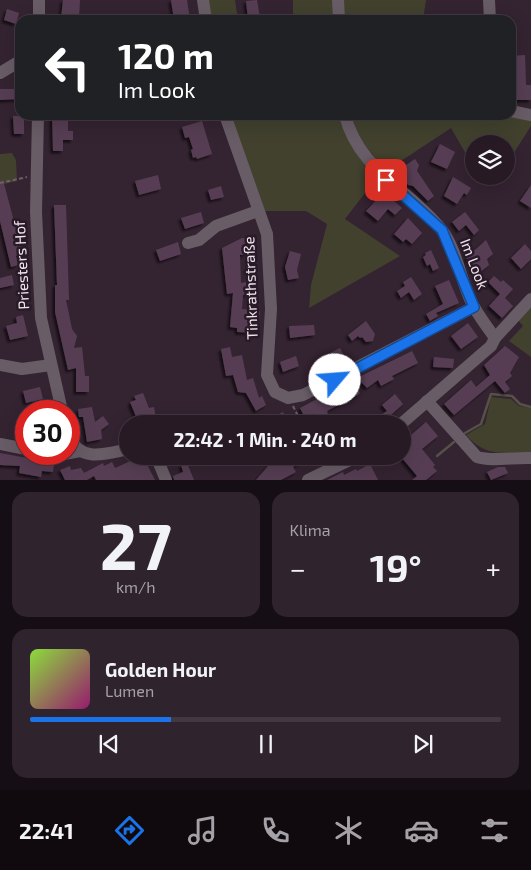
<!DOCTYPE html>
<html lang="de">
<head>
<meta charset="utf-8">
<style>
  :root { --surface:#271a25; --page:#2f232d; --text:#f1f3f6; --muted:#a4a1a7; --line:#433842; --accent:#1a73e8 }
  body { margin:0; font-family:"Exo 2",sans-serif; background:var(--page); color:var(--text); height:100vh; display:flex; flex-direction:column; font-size:19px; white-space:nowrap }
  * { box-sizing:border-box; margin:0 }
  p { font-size:16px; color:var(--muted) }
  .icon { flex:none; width:28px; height:28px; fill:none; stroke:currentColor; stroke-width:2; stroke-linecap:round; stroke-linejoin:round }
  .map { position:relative; height:480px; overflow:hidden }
  .drawer { display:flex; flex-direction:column; gap:12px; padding:12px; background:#150e14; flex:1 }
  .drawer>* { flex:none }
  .top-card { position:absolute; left:15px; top:15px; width:501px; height:105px; border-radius:15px; box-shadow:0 5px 20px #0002,0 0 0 1px var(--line); background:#202124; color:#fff; overflow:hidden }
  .tools { position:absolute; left:465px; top:135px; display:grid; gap:10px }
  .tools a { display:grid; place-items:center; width:50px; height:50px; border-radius:50%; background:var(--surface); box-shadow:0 5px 20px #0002,0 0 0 1px var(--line); font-size:25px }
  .speed { position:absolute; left:15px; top:400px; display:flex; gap:10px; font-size:25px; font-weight:700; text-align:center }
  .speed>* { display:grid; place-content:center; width:65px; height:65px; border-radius:50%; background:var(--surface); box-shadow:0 5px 20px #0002,0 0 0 1px var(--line); line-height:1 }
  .speed .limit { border:8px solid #d22; background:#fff; color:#111 }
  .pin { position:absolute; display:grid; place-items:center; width:42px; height:42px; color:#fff; margin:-21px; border-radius:10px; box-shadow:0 2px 8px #0006 }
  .me { position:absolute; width:55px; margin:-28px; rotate:63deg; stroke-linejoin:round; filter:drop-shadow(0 0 4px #0008) }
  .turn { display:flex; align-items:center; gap:18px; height:105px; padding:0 20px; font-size:22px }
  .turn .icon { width:65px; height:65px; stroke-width:2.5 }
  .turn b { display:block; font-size:35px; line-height:42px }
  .big { font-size:38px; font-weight:700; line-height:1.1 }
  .drawer .tile { flex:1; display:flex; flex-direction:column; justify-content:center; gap:8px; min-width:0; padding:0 18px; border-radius:15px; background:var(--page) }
  .drawer .dial { align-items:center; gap:0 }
  .dial b { font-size:65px; line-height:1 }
  .song { display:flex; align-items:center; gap:15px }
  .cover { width:60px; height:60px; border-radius:8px; background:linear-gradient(135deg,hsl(90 70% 55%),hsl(320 70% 35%)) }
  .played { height:5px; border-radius:2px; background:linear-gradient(90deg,var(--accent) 30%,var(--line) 30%) }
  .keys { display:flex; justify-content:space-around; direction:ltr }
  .heat { display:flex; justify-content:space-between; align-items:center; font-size:28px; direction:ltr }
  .drawer .tiles { flex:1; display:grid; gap:12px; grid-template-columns:1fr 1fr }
  .tile:last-child { grid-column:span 2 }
  .trip { position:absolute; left:119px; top:415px; width:292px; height:50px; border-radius:25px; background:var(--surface); box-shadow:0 5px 20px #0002,0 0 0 1px var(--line); font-weight:700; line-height:50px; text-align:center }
  .dock { display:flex; height:80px; justify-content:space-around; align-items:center; background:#100a0f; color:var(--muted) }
  .dock .icon { width:35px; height:35px }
  .dock .current { color:var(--accent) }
  .dock b { font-size:22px; color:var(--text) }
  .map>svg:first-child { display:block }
</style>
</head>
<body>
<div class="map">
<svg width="531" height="480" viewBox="0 0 531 480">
  <defs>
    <filter id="shadow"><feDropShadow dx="-2.5" dy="2.5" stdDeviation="1" flood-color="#0009"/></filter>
  </defs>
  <rect width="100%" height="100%" fill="#342331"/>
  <!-- green -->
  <g fill="#41412e">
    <polygon points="208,0 235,0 238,20 210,20"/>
    <polygon points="293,0 334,0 336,20 293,20"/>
    <polygon points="339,0 426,0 423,20 341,20"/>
    <polygon points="230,115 343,115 379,175 345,219 400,256 309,308 311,285 327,224 306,211 265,211"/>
    <polygon points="352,115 531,115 531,126 506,165 506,144 474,144 474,168 451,128 386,171 356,134"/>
    <polygon points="12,153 16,160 17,181 0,185 0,154"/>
    <polygon points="531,306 531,357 509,341 523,326 518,320"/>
    <path d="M491,397L511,399L519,406L531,408V453C501,452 487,458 466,435L485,424Z"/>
  </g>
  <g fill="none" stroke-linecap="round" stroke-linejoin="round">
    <!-- stream -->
    <g stroke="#555048" stroke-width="2.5">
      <polyline points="465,433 481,424 491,394 512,396 520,404 531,407"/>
      <polyline points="437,456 454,442"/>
    </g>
  </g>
  <!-- building -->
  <g fill="#573e53" filter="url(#shadow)">
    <polygon points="63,0 80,0 79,18 61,18"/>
    <polygon points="171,0 187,0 190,20 174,20"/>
    <polygon points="257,0 260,18 248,19 246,1"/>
    <polygon points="7,9 19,13 16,24 4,20"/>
    <polygon points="525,55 526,85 531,85 531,100 517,100 516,86 511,86 511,56"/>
    <polygon points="0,89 20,89 20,99 0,100"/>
    <polygon points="52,115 68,115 68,131 73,131 73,140 63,140 63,151 53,151"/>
    <polygon points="13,116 24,116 24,134 14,134"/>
    <polygon points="202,121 212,154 197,159 196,157 193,158 191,150 193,149 189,137 185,138 182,127"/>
    <polygon points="440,144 455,152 447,169 431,162"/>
    <polygon points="415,159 419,165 417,171 434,196 428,201 413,186 408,185 399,172 403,167"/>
    <polygon points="158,175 161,189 139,195 135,181"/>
    <polygon points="453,177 471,188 467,195 464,193 457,204 444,196"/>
    <polygon points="3,180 23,255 16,256 18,265 11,267 0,221 0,181"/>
    <polygon points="531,185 531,208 520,201"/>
    <polygon points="221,186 224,197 211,200 208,190"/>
    <polygon points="384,192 402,208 395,215 388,209 378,221 366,211"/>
    <polygon points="54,205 66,205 69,300 66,300 72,329 77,336 74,348 82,347 85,376 89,376 89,392 76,392 76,368 68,370 55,312 55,285 57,285"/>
    <polygon points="201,212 204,223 185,229 181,218"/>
    <polygon points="465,212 479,230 474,235 466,225 459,231 452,222"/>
    <polygon points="408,218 422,233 412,244 406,239 403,242 394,234"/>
    <polygon points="242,238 247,238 245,255 240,255 241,283 246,282 247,295 243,295 242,309 260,311 258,333 237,332 237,328 230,327 233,293 227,294 222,248"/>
    <polygon points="486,240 493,254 487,259 489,265 478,274 466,258"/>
    <polygon points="178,242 181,254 160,261 156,250"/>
    <polygon points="525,244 531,251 531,259 521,269 511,258"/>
    <polygon points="431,250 439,268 433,271 430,264 427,266 423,257 426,255 425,253"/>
    <polygon points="290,251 301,254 297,270 299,278 288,280 285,267"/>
    <polygon points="12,275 14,285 0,288 0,278"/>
    <polygon points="494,276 501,282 503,280 513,289 505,298 513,306 502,318 489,306 500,294 488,282"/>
    <polygon points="411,277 422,294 414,300 409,292 401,298 397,291 405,286 403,282"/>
    <polygon points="449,280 459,303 436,313 438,316 430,321 426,314 443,304 435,286"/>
    <polygon points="23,315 28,336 10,340 6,326 17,323 16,317"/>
    <polygon points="366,321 375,334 373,341 366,342 362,337 360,338 358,336 352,341 348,335"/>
    <polygon points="468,323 478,337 461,349 451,336"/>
    <polygon points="314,325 315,335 290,338 289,326"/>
    <polygon points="505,346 519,357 510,373 512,376 505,382 510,389 505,393 495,381 454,415 444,404 471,380 476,387 490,375 484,365"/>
    <polygon points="230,347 232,357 242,355 247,380 253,378 259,398 262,396 266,405 256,411 246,393 238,392 233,375 226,376 221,349"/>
    <polygon points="340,348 345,358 323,372 320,366 327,362 324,356"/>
    <polygon points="412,351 418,363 392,376 394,379 381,386 378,380 367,388 357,378"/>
    <polygon points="296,356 299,366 283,372 280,362"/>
    <polygon points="434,357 454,359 453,368 433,367"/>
    <polygon points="353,380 360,393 358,395 327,411 328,414 325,415 307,422 300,408"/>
    <polygon points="40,387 43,399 26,403 23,391"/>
    <polygon points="143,393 149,408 154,407 157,424 139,424 130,402 136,400 134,396"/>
    <polygon points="395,394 403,404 381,424 351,424 371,414 374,419 387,411 382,405"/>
    <polygon points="92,407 95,422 103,416 109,424 101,430 102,439 87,442 83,417 79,417 78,409"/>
    <polygon points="283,412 289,424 260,424"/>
    <polygon points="426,422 438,436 422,449 435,465 433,467 437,471 426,480 412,480 417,476 402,458 402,437 408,432 411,435"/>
    <polygon points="0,453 54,463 53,472 42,471 41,477 19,473 20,466 0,465"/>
    <polygon points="287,456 312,456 293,467 296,472 281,480 256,480 269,465"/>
    <polygon points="135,459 137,463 144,459 155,480 96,480 94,476 87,480 65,480 60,470 70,466 71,470 81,468 84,473 103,463 104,466 112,462 115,468"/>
    <polygon points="187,463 194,480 174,480 173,476 183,472 181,465"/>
    <polygon points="370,464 378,480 327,480 343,472 344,475 356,469 357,471"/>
    <polygon points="498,467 505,467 508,473 491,480 487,472"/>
  </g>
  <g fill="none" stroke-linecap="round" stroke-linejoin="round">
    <!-- path -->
    <g stroke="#6e5f6b" stroke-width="2" stroke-dasharray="4 2.5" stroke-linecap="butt">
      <polyline points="0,183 27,177"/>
      <polyline points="293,406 302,424"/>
    </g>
    <!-- minor -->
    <g stroke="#685c66" stroke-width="12">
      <polyline points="39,0 39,20"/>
      <polyline points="203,0 206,20"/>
      <polyline points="338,0 339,20"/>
      <polyline points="489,0 490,20"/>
      <polyline points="0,73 20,61"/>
      <polyline points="511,111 531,115"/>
      <polyline points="38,115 36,212 41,318 62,411"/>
      <polyline points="225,115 267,234 271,309 267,375 275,392 288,398 303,395 474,307"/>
      <path d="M345,115C358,169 409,189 441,229C456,248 460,277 470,299C476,313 486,325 495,338"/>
      <polyline points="188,243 199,240 216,226 258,211"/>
      <polyline points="0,365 22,369 51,365"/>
      <path d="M427,401L477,457C493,462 513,457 531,458"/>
      <polyline points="401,424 491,346 495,338 531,299"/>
      <path d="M69,436C80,463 105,454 128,449"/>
      <polyline points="0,444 26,449"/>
      <polyline points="53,454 59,455 80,451"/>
      <polyline points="156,456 166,480"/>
      <polyline points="308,480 358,456"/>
    </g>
  </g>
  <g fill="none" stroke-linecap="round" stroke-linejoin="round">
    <!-- route casing -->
    <g stroke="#114b97" stroke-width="12">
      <polyline id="route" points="335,380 474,307 442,230 386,180"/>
    </g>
    <!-- route -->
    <use href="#route" stroke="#1a73e8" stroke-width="9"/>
  </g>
  <g text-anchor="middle" stroke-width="5" stroke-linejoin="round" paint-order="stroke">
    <!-- street labels -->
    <g font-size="15" fill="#f1e6ef" stroke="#291a27">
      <text transform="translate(474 264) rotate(69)" y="5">Im Look</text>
      <text transform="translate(22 265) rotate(-93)" y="5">Priesters Hof</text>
      <text transform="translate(251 288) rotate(-92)" y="5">Tinkrathstraße</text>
    </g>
  </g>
</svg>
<div class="tools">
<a><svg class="icon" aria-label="layers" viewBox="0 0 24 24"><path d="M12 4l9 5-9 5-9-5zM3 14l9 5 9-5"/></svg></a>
</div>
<div class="speed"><div class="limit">30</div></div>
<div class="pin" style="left:386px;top:180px;background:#d93025"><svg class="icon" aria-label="arrive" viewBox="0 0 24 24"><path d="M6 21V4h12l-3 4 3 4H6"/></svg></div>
<svg class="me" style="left:335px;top:380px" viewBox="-20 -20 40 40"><circle r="19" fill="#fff"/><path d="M0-13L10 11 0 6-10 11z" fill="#1a73e8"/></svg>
<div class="trip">22:42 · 1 Min. · 240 m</div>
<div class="top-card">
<div class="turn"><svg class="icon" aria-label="left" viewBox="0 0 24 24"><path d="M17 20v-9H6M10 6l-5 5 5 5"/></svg><div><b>120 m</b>Im Look</div></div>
</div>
</div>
<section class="drawer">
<div class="tiles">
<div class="tile dial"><b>27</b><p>km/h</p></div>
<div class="tile"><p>Klima</p>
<div class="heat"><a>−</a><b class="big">19°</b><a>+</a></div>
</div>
<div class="tile">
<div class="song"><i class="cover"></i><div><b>Golden Hour</b><p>Lumen</p></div></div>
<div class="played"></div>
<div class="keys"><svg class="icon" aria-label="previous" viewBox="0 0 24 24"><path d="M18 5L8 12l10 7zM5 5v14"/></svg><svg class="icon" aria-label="pause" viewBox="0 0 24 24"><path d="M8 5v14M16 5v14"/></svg><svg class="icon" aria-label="next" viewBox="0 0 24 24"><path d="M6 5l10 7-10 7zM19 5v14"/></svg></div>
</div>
</div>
</section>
<nav class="dock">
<b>22:41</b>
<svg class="icon current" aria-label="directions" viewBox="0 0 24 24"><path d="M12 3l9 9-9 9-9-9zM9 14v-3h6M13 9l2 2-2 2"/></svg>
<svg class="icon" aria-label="music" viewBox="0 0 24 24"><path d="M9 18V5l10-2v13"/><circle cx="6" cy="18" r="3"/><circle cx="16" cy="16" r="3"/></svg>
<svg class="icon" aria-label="phone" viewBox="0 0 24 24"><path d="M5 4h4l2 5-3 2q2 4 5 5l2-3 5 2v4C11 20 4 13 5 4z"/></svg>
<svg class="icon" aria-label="climate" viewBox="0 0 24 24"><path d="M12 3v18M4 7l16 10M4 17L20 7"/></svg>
<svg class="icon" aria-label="car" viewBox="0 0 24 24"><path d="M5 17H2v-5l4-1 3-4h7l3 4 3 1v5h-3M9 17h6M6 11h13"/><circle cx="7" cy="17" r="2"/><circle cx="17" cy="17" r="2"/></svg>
<svg class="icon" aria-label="filters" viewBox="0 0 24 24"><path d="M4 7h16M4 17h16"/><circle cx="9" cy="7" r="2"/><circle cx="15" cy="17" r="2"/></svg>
</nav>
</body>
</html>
